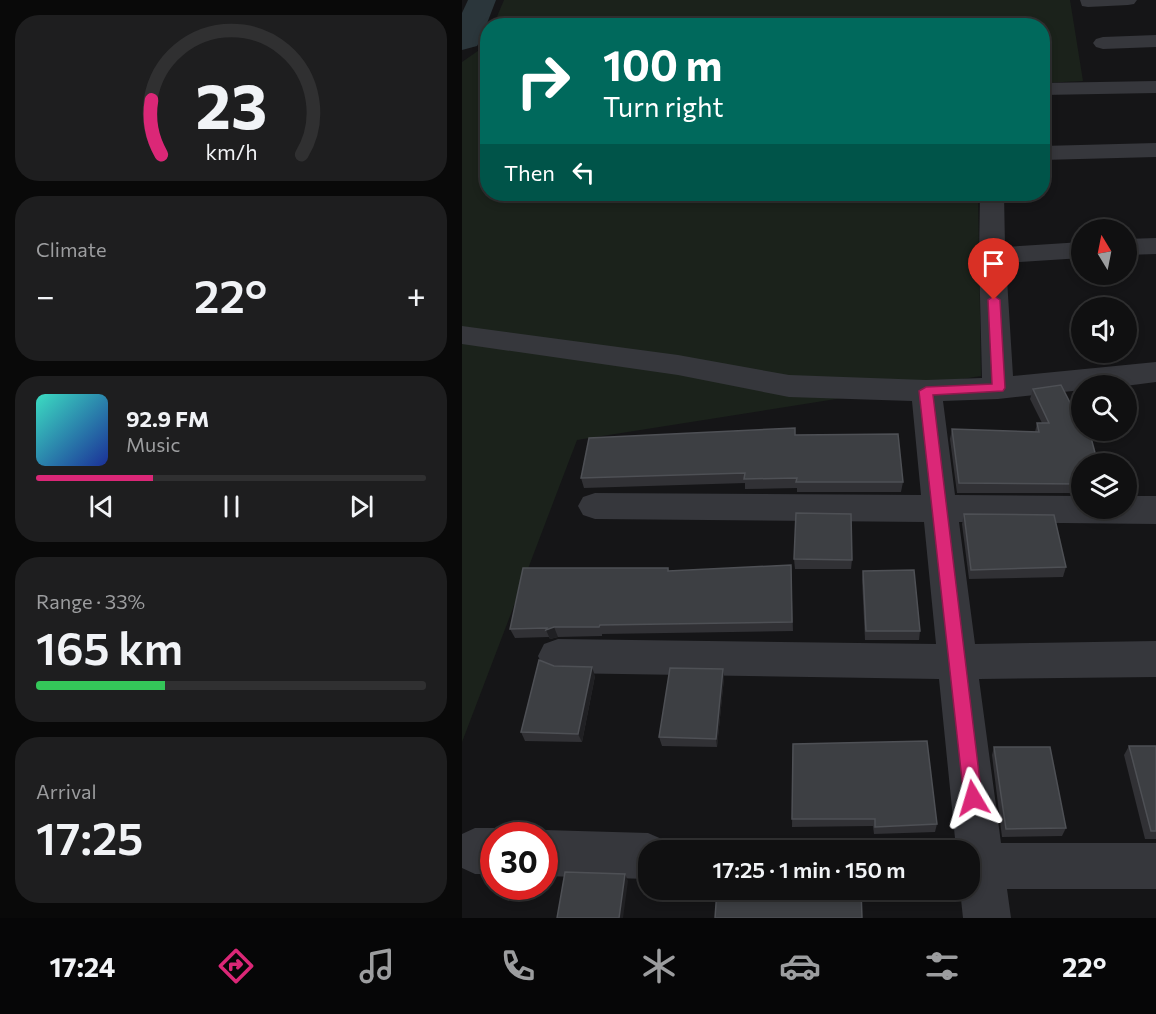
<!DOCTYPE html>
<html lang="en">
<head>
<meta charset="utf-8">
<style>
  :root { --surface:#101011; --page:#1e1e1f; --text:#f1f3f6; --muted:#9c9d9f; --line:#303031; --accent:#db2777 }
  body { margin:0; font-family:Commissioner,sans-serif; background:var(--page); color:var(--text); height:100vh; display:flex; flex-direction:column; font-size:22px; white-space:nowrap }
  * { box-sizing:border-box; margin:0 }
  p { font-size:20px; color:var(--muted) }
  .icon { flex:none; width:33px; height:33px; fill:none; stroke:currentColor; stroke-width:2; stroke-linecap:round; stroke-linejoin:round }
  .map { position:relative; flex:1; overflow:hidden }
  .sheet { display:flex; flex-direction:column; gap:15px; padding:15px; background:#090909; width:462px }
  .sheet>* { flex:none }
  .top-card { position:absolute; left:18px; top:18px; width:570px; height:183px; border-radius:24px; box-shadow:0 3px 9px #0003,0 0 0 2px var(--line); background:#00695c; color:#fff; overflow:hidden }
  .needle { width:39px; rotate:350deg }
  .buttons { position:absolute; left:609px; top:219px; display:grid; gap:12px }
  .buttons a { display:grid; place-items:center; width:66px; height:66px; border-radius:50%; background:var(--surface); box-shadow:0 3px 9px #0003,0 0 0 2px var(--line); font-size:30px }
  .speed { position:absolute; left:18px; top:822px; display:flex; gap:12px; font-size:30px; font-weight:700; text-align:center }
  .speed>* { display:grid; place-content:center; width:78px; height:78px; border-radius:50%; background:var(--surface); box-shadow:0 3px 9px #0003,0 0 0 2px var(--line); line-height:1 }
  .speed .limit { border:9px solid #d22; background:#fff; color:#111 }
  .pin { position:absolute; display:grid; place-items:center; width:51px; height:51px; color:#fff; margin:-62px -26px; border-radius:50% 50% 50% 0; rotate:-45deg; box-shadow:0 0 6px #0007 }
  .pin .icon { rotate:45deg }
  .me { position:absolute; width:66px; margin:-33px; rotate:353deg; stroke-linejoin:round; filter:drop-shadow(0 0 4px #0008) }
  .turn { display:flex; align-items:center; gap:21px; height:126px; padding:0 24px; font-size:27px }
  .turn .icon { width:78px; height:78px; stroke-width:2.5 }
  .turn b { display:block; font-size:42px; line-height:51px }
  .then { display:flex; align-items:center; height:57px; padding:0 24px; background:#0003; gap:12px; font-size:22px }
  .big { font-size:45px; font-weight:600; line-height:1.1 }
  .sheet .card { flex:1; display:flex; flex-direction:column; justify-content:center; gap:9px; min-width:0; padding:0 21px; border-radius:24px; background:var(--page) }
  .sheet .dial { align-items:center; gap:0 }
  .dial svg { height:156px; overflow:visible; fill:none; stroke:var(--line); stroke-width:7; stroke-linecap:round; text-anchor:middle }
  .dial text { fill:var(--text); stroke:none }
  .song { display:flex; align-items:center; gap:18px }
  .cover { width:72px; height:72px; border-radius:9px; background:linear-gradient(135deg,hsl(170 70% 55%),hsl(230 70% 35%)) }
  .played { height:6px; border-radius:3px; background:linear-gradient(90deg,var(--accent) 30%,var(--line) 30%) }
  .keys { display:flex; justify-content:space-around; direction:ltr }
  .heat { display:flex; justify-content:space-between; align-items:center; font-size:33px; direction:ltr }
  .charge { height:9px; border-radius:4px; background:linear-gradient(90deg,#34c759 33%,var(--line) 0) }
  .trip { position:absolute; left:176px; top:840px; width:342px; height:60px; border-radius:24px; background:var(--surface); box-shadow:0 3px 9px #0003,0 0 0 2px var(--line); font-weight:600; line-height:60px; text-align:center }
  .tabs { display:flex; height:96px; justify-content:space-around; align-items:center; background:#060607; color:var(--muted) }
  .tabs .icon { width:42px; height:42px }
  .tabs .selected { color:var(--accent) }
  .tabs b { font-size:27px; color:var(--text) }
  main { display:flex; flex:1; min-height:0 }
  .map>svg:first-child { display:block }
</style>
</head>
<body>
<main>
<section class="sheet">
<div class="card dial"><svg viewBox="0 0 100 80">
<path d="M14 69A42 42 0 1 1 86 69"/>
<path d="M14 69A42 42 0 0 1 9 41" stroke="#db2777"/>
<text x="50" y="56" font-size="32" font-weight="700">23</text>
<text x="50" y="72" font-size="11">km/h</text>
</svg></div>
<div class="card"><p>Climate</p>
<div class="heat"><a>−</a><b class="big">22°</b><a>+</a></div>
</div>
<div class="card">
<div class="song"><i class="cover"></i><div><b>92.9 FM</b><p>Music</p></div></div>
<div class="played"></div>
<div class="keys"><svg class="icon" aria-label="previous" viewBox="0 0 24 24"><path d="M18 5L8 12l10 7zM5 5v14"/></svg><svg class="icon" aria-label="pause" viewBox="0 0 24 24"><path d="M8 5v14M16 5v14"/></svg><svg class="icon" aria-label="next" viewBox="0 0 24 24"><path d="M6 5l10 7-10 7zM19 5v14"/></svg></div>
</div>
<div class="card"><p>Range · 33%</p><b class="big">165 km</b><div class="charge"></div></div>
<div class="card"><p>Arrival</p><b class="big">17:25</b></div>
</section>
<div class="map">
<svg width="694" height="918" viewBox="0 0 694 918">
  <rect width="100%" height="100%" fill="#151517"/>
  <!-- green -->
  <g fill="#1b221b">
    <polygon points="42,0 608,0 621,81 581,83 580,26 31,26"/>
    <polygon points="25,39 26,194 516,194 519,376 115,440 0,742 0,62 23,46"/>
  </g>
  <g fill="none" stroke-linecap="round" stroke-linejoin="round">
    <!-- river -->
    <polygon fill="#2b363b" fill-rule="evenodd" points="6,0 34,0 19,39 15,46 0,50 0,13"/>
    <!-- minor -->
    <g fill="#36373c" fill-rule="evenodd">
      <polygon points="618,0 675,0 672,4 666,5 626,7 620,6"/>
      <polygon points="694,35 694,47 641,49 634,47 631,43 634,39 641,37"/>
      <polygon points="694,81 694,93 580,95 580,83"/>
      <polygon points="694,143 694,157 580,160 580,146"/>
      <polygon points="518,194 542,194 543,247 620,242 620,258 544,263 551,376 694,362 694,382 663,386 620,386 620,390 536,399 481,401 493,495 620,496 620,508 664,508 664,496 694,496 694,524 497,522 513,644 694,641 694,677 517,679 539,843 694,843 694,889 545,889 549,918 501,918 498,890 507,890 507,850 490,850 494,848 477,679 96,673 82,668 76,656 82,644 96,639 474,644 462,522 133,519 121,515 116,506 121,497 133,493 459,495 450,401 327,397 216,375 0,344 0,326 216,355 327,375 464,380 520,378 517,256"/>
      <polygon points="694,238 694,254 664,255 664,239"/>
      <polygon points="13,828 32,828 48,836 32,836 32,874 13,874 0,868 0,834"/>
      <polygon points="82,830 186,833 202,840 207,850 186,850 186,879 82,876 82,836 69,836"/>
    </g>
  </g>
  <!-- wall -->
  <g fill="#313135">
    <polygon points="571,389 620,464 620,493 495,493 488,439 490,429 573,432 575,423 580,423 568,399"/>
    <polygon points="333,435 441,482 439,492 335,492 335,488 283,489 283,483 122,488 119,478"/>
    <polygon points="502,514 604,567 601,577 507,579 500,524"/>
    <polygon points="332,559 390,560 389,569 333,569"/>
    <polygon points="329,565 331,631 140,634 140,636 96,637 88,639 87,637 53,638 48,629 206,568 207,571"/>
    <polygon points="401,571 458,631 457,640 403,640 400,580"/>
    <polygon points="92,666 133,676 120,742 63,741 59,732"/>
    <polygon points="261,669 262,678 255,747 200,746 197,737"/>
    <polygon points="331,744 475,824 473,832 412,834 411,826 330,827"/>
    <polygon points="667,746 694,746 694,839 683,839 662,755"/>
    <polygon points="532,747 604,828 600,836 540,837 530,755"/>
  </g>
  <!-- shaded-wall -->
  <g fill="#202023">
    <polygon points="92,627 96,637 88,639 84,630"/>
    <polygon points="130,667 133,676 120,742 116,734"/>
    <polygon points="261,669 262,678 255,747 254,739"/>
    <polygon points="163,874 166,881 161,918 157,918"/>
  </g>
  <!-- building -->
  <g fill="#3d3f43" stroke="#4e5055" stroke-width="1.5">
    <polygon points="599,385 618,422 620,422 620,430 627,430 636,464 620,464 620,484 497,483 490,429 577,432 575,423 587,423 571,389"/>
    <polygon points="333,428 333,435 436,434 441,482 334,482 335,478 282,479 283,473 119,478 127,438"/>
    <polygon points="334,513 389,514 390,560 332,559"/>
    <polygon points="502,514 592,515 604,567 509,570"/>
    <polygon points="329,565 330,622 138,625 137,627 92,627 84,630 85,628 48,629 61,568 206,568 206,571"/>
    <polygon points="452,570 458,631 404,631 401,571"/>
    <polygon points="77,660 92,666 130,667 116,734 59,732"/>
    <polygon points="208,668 261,669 254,739 197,737"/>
    <polygon points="465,741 475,824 413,827 413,819 330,819 331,744"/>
    <polygon points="667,746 694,746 694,831 689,831"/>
    <polygon points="532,747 588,747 604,828 544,829"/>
    <polygon points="103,872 163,874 157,918 95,918"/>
    <polygon points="255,890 399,890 400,918 253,918"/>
  </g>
  <!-- route -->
  <polygon fill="#db2777" stroke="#8e194d" stroke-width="1.5" points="532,296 538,300 543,388 541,391 471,395 520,798 517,804 511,807 504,804 502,798 457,391 464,387 530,384 526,300"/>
</svg>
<div class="buttons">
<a><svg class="needle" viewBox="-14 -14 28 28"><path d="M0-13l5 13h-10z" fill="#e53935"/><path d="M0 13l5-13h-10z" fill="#9c9d9f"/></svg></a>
<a><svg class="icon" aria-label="sound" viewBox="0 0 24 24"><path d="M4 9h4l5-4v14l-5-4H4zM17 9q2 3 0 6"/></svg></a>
<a><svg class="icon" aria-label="search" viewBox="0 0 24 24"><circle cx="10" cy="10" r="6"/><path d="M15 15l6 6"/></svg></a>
<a><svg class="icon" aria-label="layers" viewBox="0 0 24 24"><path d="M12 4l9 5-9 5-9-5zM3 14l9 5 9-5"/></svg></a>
</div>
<div class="speed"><div class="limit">30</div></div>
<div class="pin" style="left:532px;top:300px;background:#d93025"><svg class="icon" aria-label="arrive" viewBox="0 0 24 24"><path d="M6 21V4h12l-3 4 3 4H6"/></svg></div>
<svg class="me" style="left:511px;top:798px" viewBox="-20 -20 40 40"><path d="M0-17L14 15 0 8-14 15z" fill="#db2777" stroke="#fff" stroke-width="4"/></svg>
<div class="trip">17:25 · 1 min · 150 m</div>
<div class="top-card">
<div class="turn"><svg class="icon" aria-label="right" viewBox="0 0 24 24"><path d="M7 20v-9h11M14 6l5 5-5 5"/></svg><div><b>100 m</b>Turn right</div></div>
<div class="then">Then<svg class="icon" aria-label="left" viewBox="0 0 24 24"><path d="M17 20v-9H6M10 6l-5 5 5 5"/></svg></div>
</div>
</div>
</main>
<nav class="tabs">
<b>17:24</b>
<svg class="icon selected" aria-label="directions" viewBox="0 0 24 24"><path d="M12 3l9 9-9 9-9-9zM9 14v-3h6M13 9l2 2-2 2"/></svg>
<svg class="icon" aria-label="music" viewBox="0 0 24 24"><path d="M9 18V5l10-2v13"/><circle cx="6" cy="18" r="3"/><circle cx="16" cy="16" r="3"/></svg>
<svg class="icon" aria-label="phone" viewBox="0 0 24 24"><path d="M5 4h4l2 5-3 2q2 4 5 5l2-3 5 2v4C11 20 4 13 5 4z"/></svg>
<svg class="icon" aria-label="climate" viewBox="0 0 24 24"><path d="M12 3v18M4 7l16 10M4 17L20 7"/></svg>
<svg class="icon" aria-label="car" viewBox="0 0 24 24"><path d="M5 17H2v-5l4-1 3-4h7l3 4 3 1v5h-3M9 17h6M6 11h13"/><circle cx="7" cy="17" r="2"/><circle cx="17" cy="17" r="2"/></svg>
<svg class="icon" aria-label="filters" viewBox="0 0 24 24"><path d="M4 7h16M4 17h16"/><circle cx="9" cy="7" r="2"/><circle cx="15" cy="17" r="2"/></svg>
<b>22°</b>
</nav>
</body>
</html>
